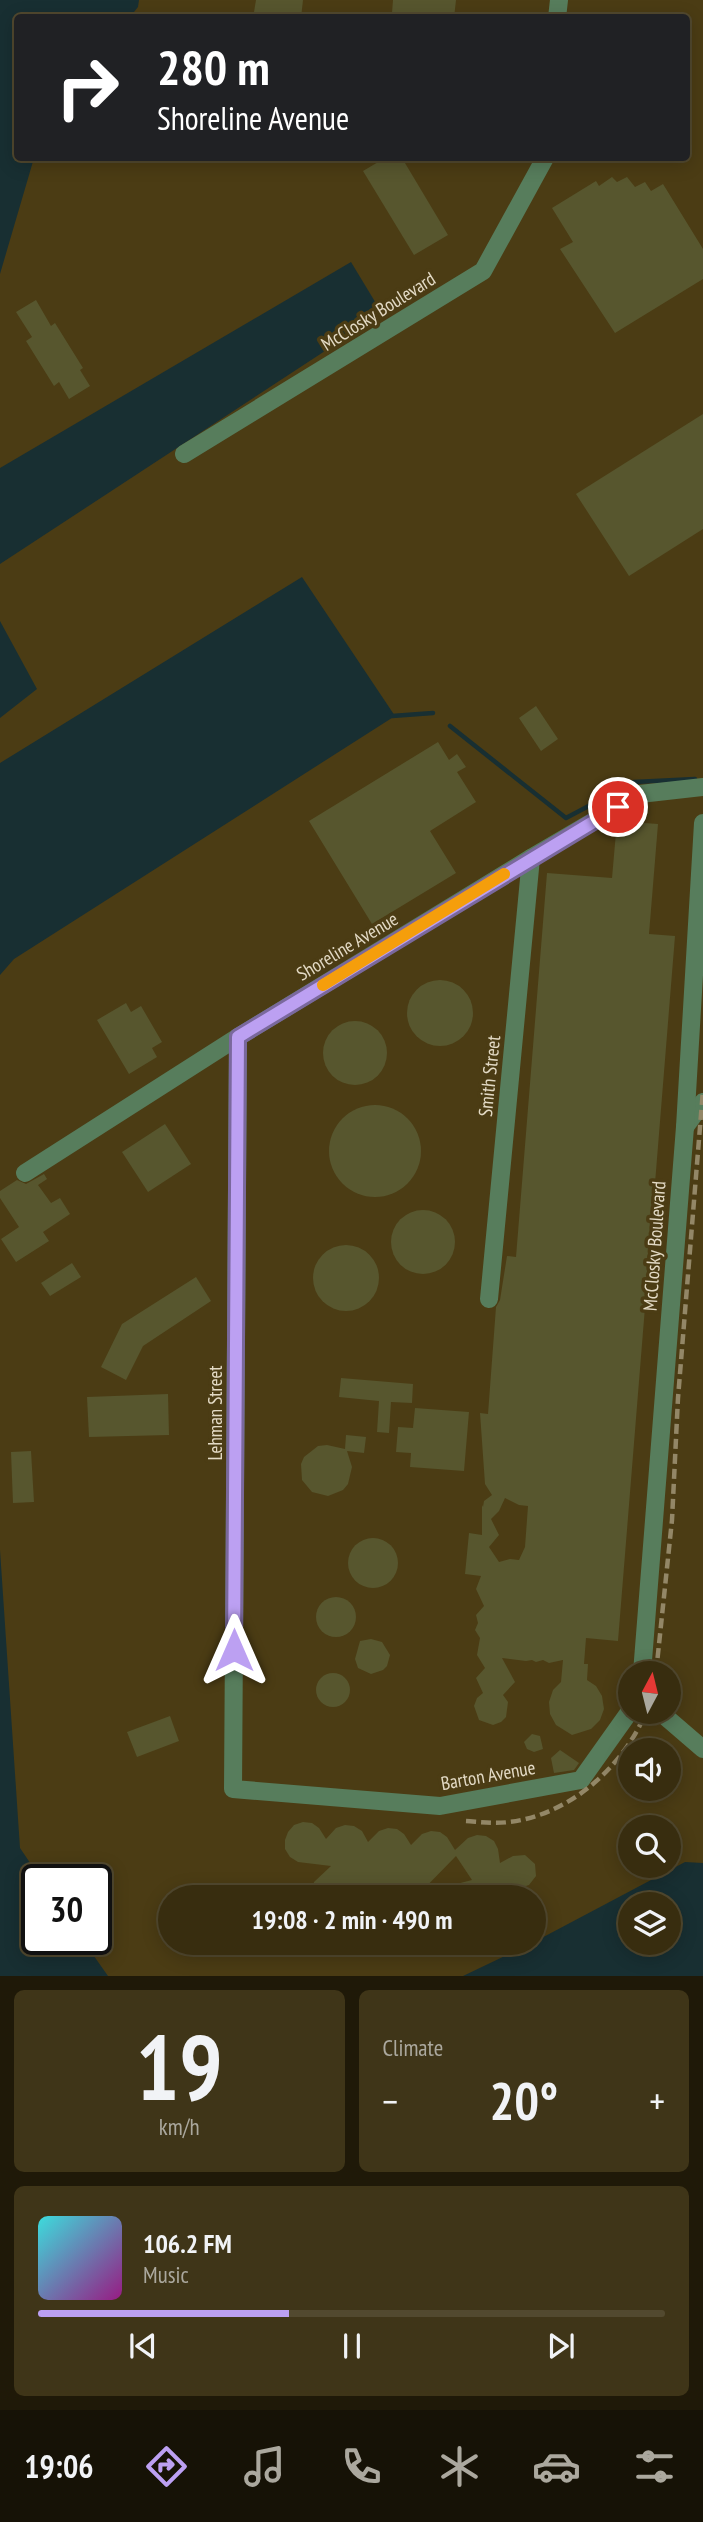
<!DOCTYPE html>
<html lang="en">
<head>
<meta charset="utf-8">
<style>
  :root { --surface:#382d0f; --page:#3f3518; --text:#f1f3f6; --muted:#aba89e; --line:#52492f; --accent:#bca0f2 }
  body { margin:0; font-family:"PT Sans Narrow",sans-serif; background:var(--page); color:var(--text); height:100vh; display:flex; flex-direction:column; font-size:26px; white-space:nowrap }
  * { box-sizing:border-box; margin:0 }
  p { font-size:23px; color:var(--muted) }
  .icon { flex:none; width:38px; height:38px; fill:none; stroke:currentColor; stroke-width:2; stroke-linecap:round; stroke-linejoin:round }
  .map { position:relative; height:1976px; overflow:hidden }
  .drawer { display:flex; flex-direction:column; gap:14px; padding:14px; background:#1f1908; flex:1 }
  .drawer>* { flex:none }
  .hud { position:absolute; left:14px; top:14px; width:676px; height:147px; border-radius:7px; box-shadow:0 4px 18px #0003,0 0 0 2px var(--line); background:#202124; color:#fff; overflow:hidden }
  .needle { width:46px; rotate:7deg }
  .controls { position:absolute; left:618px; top:1661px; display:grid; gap:14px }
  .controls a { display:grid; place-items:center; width:63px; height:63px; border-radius:50%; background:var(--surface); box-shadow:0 4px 18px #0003,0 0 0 2px var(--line); font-size:35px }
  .speed { position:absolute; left:21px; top:1864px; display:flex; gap:14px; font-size:35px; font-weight:700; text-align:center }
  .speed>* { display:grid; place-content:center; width:91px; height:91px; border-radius:50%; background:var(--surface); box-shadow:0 4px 18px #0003,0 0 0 2px var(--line); line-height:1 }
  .speed .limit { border:4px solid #111; border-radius:10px; background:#fff; color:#111 }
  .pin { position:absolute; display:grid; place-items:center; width:60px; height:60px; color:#fff; margin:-30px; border:4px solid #fff; border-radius:50%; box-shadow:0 2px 7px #0007 }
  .me { position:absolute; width:77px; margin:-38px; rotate:0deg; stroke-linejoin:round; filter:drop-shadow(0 0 5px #0008) }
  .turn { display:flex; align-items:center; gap:24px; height:147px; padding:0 28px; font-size:32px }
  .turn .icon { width:91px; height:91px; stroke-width:2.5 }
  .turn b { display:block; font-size:49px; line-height:60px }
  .big { font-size:52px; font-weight:700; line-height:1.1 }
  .drawer .card { flex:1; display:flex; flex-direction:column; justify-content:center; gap:10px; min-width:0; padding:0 24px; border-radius:10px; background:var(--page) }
  .drawer .dial { align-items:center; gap:0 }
  .dial b { font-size:91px; line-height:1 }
  .song { display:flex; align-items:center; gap:21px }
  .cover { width:84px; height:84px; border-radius:10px; background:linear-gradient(135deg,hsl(180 70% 55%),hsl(310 70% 35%)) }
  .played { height:7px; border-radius:4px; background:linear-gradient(90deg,var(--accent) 40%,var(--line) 40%) }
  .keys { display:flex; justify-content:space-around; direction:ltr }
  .heat { display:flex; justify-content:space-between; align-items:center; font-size:38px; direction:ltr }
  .drawer .tiles { flex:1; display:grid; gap:14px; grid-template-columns:1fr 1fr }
  .card:last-child { grid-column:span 2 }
  .trip { position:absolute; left:158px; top:1885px; width:388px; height:70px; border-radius:35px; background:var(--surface); box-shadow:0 4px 18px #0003,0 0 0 2px var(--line); font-weight:700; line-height:70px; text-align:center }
  .tab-bar { display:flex; height:112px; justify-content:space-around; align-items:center; background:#161206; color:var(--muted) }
  .tab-bar .icon { width:49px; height:49px }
  .tab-bar .selected { color:var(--accent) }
  .tab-bar b { font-size:32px; color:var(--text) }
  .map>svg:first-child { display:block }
</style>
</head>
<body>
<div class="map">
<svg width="703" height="1976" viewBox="0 0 703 1976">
  <rect width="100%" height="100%" fill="#4b3c14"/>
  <!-- water -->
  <g fill="#182f32" fill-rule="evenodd">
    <polygon points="0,0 139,0 138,7 130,17 18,18 18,158 34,158 0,274"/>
    <polygon points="351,262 377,305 357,330 0,564 0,468"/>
    <polygon points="302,577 395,716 14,959 0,975 0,763"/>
    <polygon points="0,621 37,689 0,718"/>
    <polygon points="0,1550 20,1848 41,1879 37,1880 37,1939 82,1939 108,1976 0,1976"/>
    <path d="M685,1862L703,1863V1976H463L534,1942ZM668,1904V1942H630V1904Z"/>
  </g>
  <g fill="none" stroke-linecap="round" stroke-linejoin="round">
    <!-- stream -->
    <g stroke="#182f32" stroke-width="4.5">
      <polyline points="392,716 433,713"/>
      <polyline points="450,726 566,818 634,782 695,779"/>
    </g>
  </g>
  <!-- building -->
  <g fill="#57562e" fill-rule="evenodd">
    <polygon points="256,0 303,0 301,18 253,18"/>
    <polygon points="393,0 456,0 454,18 410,18 410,15 392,13"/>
    <polygon points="385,158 402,158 448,235 414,255 363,171"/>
    <polygon points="612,177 617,182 627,177 635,187 645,182 651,191 663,184 703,249 703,279 615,333 560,249 573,242 552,208 596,181 599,186"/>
    <polygon points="36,300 51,326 55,323 83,368 80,370 90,386 69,399 59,382 54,386 26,341 32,337 16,312"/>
    <polygon points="703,414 703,529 629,576 576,494"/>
    <polygon points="536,706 558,739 541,751 519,718"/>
    <polygon points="438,742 449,760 457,754 466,767 457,772 476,802 430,831 456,873 372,924 309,821"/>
    <path d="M617,821L658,824L649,934L675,936L618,1641L586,1638L584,1664H588L587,1680L596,1686L602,1696L604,1709L600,1720L591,1729L572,1735L556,1725L550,1714L549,1702L553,1690L561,1682L563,1660L549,1663L543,1660L536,1662L532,1660L526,1661L502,1658L515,1682L503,1695L508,1702L506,1717L501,1722L493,1725L479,1720L474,1706L477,1698L483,1693L476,1678L485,1668L477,1655L480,1638L475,1630L478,1623L476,1615L484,1606L476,1589L481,1576L465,1574L469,1533L482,1535V1505L483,1507L484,1501L492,1495L485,1484L480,1413L488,1414L496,1307L500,1300L507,1256L516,1257L547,873L612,878ZM505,1498L519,1505L528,1506L525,1547L519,1560L510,1559L499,1562L489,1547L499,1535L491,1519L499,1511Z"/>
    <circle cx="440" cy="1013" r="33"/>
    <polygon points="126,1003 131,1012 141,1006 162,1042 152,1048 157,1057 129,1074 97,1020"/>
    <circle cx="355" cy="1053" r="32"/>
    <circle cx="375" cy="1151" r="46"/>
    <polygon points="165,1124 191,1164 148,1192 122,1152"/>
    <polygon points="44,1174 47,1179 38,1185 51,1203 60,1198 70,1214 43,1232 49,1241 16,1262 1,1239 19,1227 0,1198 0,1191 17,1180 26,1184"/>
    <circle cx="423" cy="1242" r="32"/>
    <circle cx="346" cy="1278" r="33"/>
    <polygon points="72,1263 81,1277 50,1296 41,1283"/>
    <polygon points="196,1277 211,1301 143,1346 126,1380 101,1367 122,1324"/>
    <polygon points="341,1378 413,1384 412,1403 391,1402 389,1433 377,1432 379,1401 339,1397"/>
    <polygon points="168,1394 169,1435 89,1437 87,1397"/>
    <polygon points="415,1408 469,1412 464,1471 410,1467 411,1453 396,1452 398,1427 413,1428"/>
    <polygon points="346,1435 366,1437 364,1453 347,1451 352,1467 348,1484 343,1490 328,1496 312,1492 302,1480 301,1464 304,1457 318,1446 327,1445 345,1449"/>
    <polygon points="31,1451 34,1502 13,1503 11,1452"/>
    <circle cx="373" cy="1563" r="25"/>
    <circle cx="336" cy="1617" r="20"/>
    <polygon points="371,1639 382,1642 390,1655 387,1666 383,1670 371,1674 358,1668 355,1659 360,1641"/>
    <circle cx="333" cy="1690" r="17"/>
    <polygon points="170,1716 179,1741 137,1757 127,1732"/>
    <polygon points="532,1734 540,1736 543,1749 534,1752 527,1749 524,1742"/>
    <polygon points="560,1750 579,1763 574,1770 554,1773 551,1758"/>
    <polygon points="303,1822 312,1823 319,1828 326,1839 336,1828 345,1825 354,1826 362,1831 368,1842 379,1831 388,1828 397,1829 404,1834 411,1845 422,1834 431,1831 440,1832 447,1837 455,1850 468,1838 477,1835 486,1836 494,1841 498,1849 500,1863 513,1856 525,1855 535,1864 536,1876 529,1885 513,1890 515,1897 422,1897 421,1893 472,1880 456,1856 416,1897 311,1897 314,1882 331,1866 298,1862 290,1857 285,1849 285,1840 288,1832 294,1825"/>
  </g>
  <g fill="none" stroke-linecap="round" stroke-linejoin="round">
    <!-- minor -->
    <g stroke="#577d5c" stroke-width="18">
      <polyline points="557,18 559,0"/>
      <polyline points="184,454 483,271 545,158"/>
      <polyline points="238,1037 233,1789 440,1806 581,1780 630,1711"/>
      <polyline points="685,1127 703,1102"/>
      <polyline points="25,1173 238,1037 531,858 640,794 703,787"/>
      <polyline points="489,1299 531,858"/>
      <polyline points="642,1673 685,1127 703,823"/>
      <polyline points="660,1712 703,1749"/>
    </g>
    <!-- rail -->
    <g stroke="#938767" stroke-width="4.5" stroke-dasharray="10 5" stroke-linecap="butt">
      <polyline points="656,1673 672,1520 678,1398 703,1090"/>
      <path d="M466,1821C481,1822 495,1824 509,1822C570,1815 624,1766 646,1712"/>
    </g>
  </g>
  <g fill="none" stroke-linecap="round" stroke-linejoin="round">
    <!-- route casing -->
    <g stroke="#7a689d" stroke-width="18">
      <polyline id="route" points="234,1650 238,1037 618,807"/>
    </g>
    <!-- route -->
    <use href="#route" stroke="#bca0f2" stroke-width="12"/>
    <!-- slow -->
    <polyline stroke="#f59e0b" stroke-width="12" points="323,985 504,874"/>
  </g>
  <g text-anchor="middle" stroke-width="7" stroke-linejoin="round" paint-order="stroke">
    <!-- street labels -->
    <g font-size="19" fill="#e3dac5" stroke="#4b3c14">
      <text transform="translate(378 311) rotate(-32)" y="7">McClosky Boulevard</text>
      <text transform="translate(347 946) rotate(-31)" y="7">Shoreline Avenue</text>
      <text transform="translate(489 1076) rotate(-84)" y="7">Smith Street</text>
      <text transform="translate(654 1246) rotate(-86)" y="7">McClosky Boulevard</text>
      <text transform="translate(215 1413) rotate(-90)" y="7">Lehman Street</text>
      <text transform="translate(488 1775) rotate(-10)" y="7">Barton Avenue</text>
    </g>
  </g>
</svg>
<div class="controls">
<a><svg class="needle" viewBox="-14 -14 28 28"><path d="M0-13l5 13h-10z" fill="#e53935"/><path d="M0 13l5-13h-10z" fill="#aba89e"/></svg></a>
<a><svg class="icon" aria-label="sound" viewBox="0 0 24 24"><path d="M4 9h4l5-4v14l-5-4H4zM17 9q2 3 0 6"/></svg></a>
<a><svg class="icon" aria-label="search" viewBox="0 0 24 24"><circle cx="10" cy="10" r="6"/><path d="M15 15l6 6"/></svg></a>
<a><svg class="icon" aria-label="layers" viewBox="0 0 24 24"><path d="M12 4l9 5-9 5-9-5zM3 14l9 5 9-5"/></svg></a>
</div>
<div class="speed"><div class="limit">30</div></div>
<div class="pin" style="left:618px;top:807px;background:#d93025"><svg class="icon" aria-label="arrive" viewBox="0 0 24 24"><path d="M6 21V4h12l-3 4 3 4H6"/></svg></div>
<svg class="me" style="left:234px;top:1650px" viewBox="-20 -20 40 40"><path d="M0-17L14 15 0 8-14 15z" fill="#bca0f2" stroke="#fff" stroke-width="4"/></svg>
<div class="trip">19:08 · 2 min · 490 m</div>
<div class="hud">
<div class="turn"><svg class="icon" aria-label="right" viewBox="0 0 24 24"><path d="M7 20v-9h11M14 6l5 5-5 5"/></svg><div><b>280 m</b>Shoreline Avenue</div></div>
</div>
</div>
<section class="drawer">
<div class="tiles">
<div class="card dial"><b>19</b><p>km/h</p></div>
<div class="card"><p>Climate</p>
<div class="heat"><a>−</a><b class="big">20°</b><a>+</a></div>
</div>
<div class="card">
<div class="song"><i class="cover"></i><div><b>106.2 FM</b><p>Music</p></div></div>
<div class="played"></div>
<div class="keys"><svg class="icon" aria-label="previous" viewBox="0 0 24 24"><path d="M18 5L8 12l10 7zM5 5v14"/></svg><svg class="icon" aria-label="pause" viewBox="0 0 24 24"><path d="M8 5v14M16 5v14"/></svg><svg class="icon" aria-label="next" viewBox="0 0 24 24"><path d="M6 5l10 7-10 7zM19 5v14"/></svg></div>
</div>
</div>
</section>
<nav class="tab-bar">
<b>19:06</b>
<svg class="icon selected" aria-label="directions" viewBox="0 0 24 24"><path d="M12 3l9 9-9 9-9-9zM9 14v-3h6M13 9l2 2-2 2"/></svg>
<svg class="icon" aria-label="music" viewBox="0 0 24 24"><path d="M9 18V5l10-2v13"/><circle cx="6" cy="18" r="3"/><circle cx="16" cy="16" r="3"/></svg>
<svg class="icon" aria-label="phone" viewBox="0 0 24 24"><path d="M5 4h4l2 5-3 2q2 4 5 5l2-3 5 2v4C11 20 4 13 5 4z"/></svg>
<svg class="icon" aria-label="climate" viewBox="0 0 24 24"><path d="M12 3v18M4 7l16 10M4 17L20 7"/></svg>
<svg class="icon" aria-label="car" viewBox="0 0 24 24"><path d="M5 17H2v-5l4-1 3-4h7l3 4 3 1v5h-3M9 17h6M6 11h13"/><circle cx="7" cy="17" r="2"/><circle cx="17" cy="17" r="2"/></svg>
<svg class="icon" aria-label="filters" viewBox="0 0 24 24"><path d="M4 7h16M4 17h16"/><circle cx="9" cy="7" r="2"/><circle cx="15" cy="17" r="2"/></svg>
</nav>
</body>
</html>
